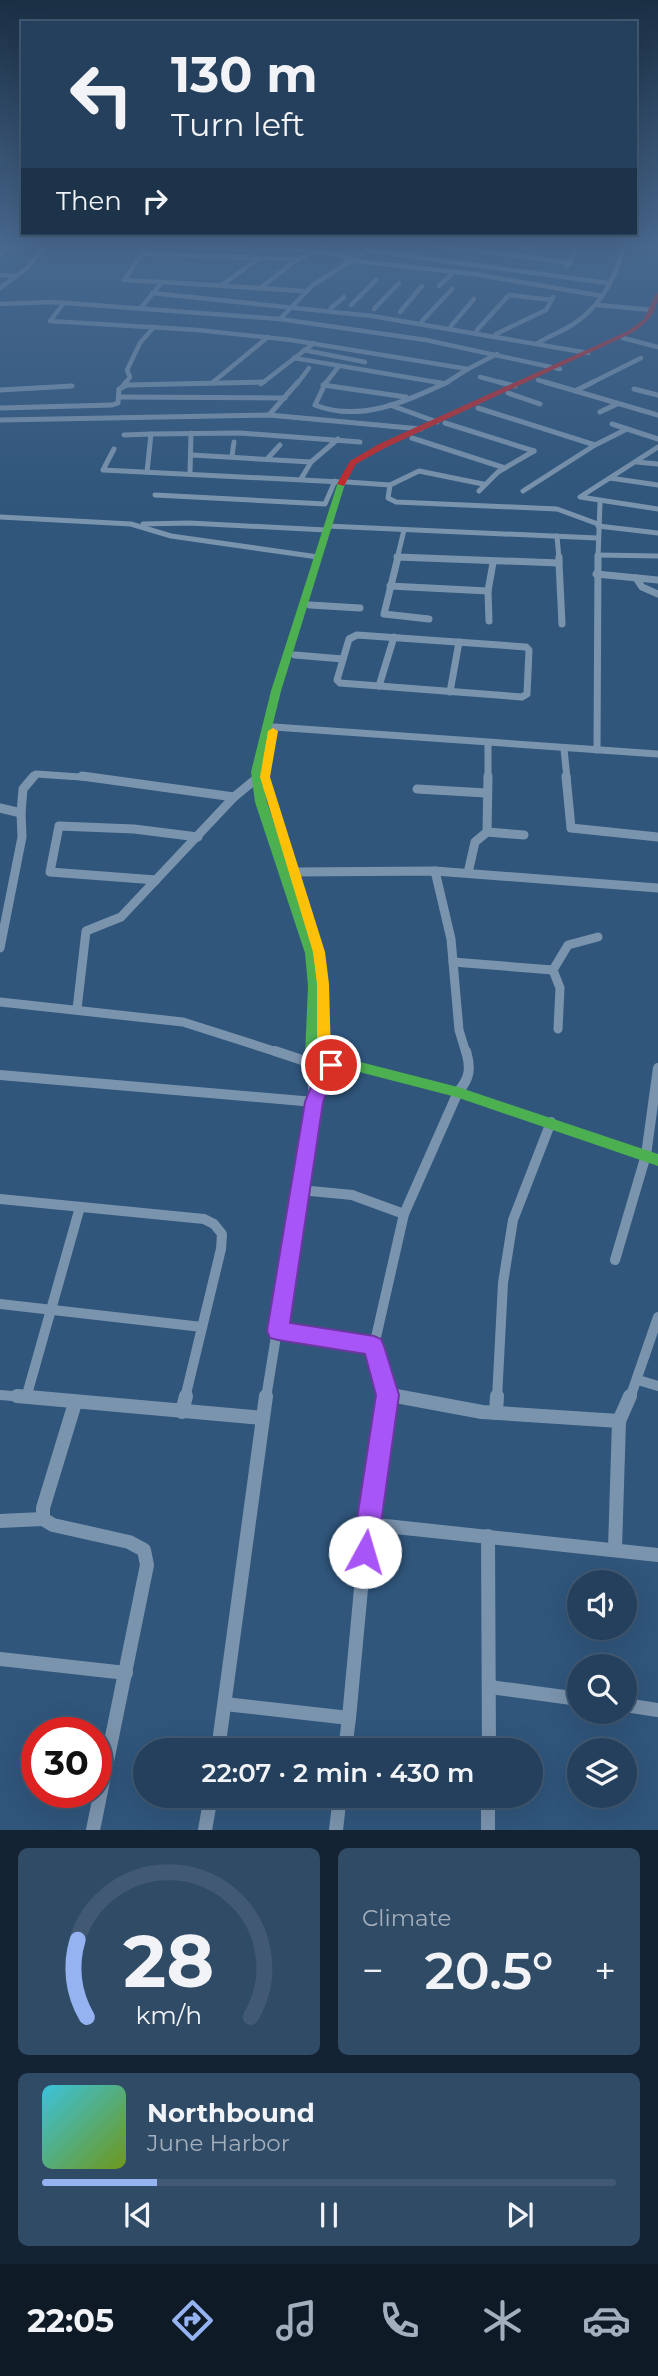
<!DOCTYPE html>
<html lang="en">
<head>
<meta charset="utf-8">
<style>
  :root { --surface:#24405d; --page:#304b66; --text:#f1f3f6; --muted:#a3afbc; --line:#415972; --accent:#95b2f1 }
  body { margin:0; font-family:Montserrat,sans-serif; background:var(--page); color:var(--text); height:100vh; display:flex; flex-direction:column; font-size:26px; white-space:nowrap }
  * { box-sizing:border-box; margin:0 }
  p { font-size:23px; color:var(--muted) }
  .icon { flex:none; width:38px; height:38px; fill:none; stroke:currentColor; stroke-width:2; stroke-linecap:round; stroke-linejoin:round }
  .map { position:relative; height:1830px; overflow:hidden }
  .drawer { display:flex; flex-direction:column; gap:18px; padding:18px; background:#142333; flex:1 }
  .drawer>* { flex:none }
  .banner { position:absolute; left:21px; top:21px; width:616px; height:214px; border-radius:0px; box-shadow:0 7px 28px #0002,0 0 0 2px var(--line); background:#24405d; color:var(--text); overflow:hidden }
  .fabs { position:absolute; left:567px; top:1570px; display:grid; gap:14px }
  .fabs a { display:grid; place-items:center; width:70px; height:70px; border-radius:50%; background:var(--surface); box-shadow:0 7px 28px #0002,0 0 0 2px var(--line); font-size:35px }
  .speed { position:absolute; left:21px; top:1717px; display:flex; gap:14px; font-size:35px; font-weight:700; text-align:center }
  .speed>* { display:grid; place-content:center; width:91px; height:91px; border-radius:50%; background:var(--surface); box-shadow:0 7px 28px #0002,0 0 0 2px var(--line); line-height:1 }
  .speed .limit { border:10px solid #d22; background:#fff; color:#111 }
  .pin { position:absolute; display:grid; place-items:center; width:60px; height:60px; color:#fff; margin:-30px; border:4px solid #fff; border-radius:50%; box-shadow:0 2px 7px #0007 }
  .me { position:absolute; width:77px; margin:-38px; rotate:6deg; stroke-linejoin:round; filter:drop-shadow(0 0 5px #0008) }
  .turn { display:flex; align-items:center; gap:24px; height:147px; padding:0 35px; font-size:32px }
  .turn .icon { width:91px; height:91px; stroke-width:2.5 }
  .turn b { display:block; font-size:49px; line-height:60px }
  .then { display:flex; align-items:center; height:66px; padding:0 35px; background:#0003; gap:14px; font-size:26px }
  .big { font-size:52px; font-weight:600; line-height:1.1 }
  .drawer .card { flex:1; display:flex; flex-direction:column; justify-content:center; gap:10px; min-width:0; padding:0 24px; border-radius:10px; background:var(--page) }
  .drawer .dial { align-items:center; gap:0 }
  .dial svg { height:182px; overflow:visible; fill:none; stroke:var(--line); stroke-width:7; stroke-linecap:round; text-anchor:middle }
  .dial text { fill:var(--text); stroke:none }
  .song { display:flex; align-items:center; gap:21px }
  .cover { width:84px; height:84px; border-radius:10px; background:linear-gradient(135deg,hsl(190 70% 55%),hsl(80 70% 35%)) }
  .played { height:7px; border-radius:4px; background:linear-gradient(90deg,var(--accent) 20%,var(--line) 20%) }
  .keys { display:flex; justify-content:space-around; direction:ltr }
  .heat { display:flex; justify-content:space-between; align-items:center; font-size:38px; direction:ltr }
  .drawer .tiles { flex:1; display:grid; gap:18px; grid-template-columns:1fr 1fr }
  .card:last-child { grid-column:span 2 }
  .trip { position:absolute; left:133px; top:1738px; width:410px; height:70px; border-radius:35px; background:var(--surface); box-shadow:0 7px 28px #0002,0 0 0 2px var(--line); font-weight:600; line-height:70px; text-align:center }
  .dock { display:flex; height:112px; justify-content:space-around; align-items:center; background:#0e1a25; color:var(--muted) }
  .dock .icon { width:49px; height:49px }
  .dock .current { color:var(--accent) }
  .dock b { font-size:32px; color:var(--text) }
  .map>svg:first-child { display:block }
</style>
</head>
<body>
<div class="map">
<svg width="658" height="1830" viewBox="0 0 658 1830">
  <rect width="100%" height="100%" fill="#30567c"/>
  <g fill="none" stroke-linecap="round" stroke-linejoin="round">
    <!-- street-far5 -->
    <g stroke="#7b94ad" stroke-width="4.5">
      <polyline points="497,243 536,248"/>
      <polyline points="419,244 465,250"/>
      <polyline points="466,249 570,263"/>
      <polyline points="365,250 608,283"/>
      <polyline points="315,251 350,257"/>
      <polyline points="0,254 9,243"/>
      <polyline points="143,254 298,259"/>
      <polyline points="346,260 474,274 602,296"/>
      <polyline points="567,266 579,243"/>
      <polyline points="0,275 17,276"/>
      <polyline points="160,282 124,280 148,246 306,250"/>
      <polyline points="222,285 259,258"/>
      <polyline points="439,286 454,272"/>
      <polyline points="262,287 295,261 332,243"/>
      <polyline points="0,288 26,269 48,243"/>
      <polyline points="152,293 372,316 588,353"/>
      <polyline points="0,304 52,302 280,319 426,340 560,369"/>
      <polyline points="63,304 50,321 198,330 291,340 468,369 497,354"/>
      <polyline points="351,305 376,280"/>
      <polyline points="598,305 652,310"/>
      <polyline points="141,308 162,282 303,291"/>
      <polyline points="331,308 344,297"/>
      <polyline points="374,309 399,283"/>
      <polyline points="400,312 422,286"/>
      <polyline points="280,319 313,285 379,243"/>
      <polyline points="422,321 452,289"/>
      <polyline points="451,326 474,299"/>
      <polyline points="477,330 509,295 552,300"/>
      <polyline points="496,334 546,310 553,297"/>
      <polyline points="623,338 658,347"/>
      <path d="M538,343C549,336 561,332 572,325C602,306 617,276 624,243"/>
      <polyline points="304,350 365,362"/>
      <polyline points="294,358 441,383"/>
      <polyline points="480,377 506,384"/>
      <polyline points="538,380 551,384"/>
      <polyline points="212,383 268,337"/>
      <polyline points="125,384 130,377 127,370 140,343 154,327"/>
      <polyline points="261,384 314,343"/>
      <polyline points="297,384 309,368"/>
      <polyline points="325,384 339,366"/>
      <polyline points="444,384 468,369"/>
      <polyline points="589,384 641,358"/>
    </g>
    <!-- street-far4 -->
    <g stroke="#7b94ad" stroke-width="5">
      <path d="M326,382L315,405C360,423 407,401 448,382"/>
      <polyline points="435,382 441,383"/>
      <polyline points="499,382 515,386"/>
      <polyline points="545,382 658,415"/>
      <polyline points="323,385 406,397"/>
      <polyline points="122,387 126,382"/>
      <polyline points="634,389 658,395"/>
      <polyline points="0,390 72,386"/>
      <polyline points="575,391 593,382"/>
      <polyline points="508,393 540,404"/>
      <polyline points="119,397 285,398"/>
      <polyline points="390,405 437,422"/>
      <polyline points="0,408 112,405 118,403 119,389 127,385 264,382"/>
      <polyline points="478,408 595,445"/>
      <polyline points="600,412 617,404"/>
      <polyline points="269,415 298,382"/>
      <polyline points="0,420 269,415 421,429"/>
      <polyline points="445,423 534,451"/>
      <polyline points="612,424 658,439"/>
      <polyline points="124,435 151,434"/>
      <polyline points="412,438 505,468"/>
      <polyline points="658,447 580,497 658,509"/>
      <polyline points="114,449 103,470 341,482"/>
      <polyline points="192,455 311,462"/>
      <polyline points="232,456 234,442"/>
      <polyline points="268,458 280,445"/>
      <polyline points="637,462 658,464"/>
      <polyline points="147,472 151,434 240,433 360,442"/>
      <polyline points="190,473 191,433"/>
      <polyline points="610,478 658,485"/>
      <polyline points="301,479 311,462 338,439"/>
      <polyline points="347,482 390,485 419,471 483,484"/>
      <polyline points="390,485 388,498 396,502 557,509 598,524"/>
      <polyline points="479,491 498,472 534,451"/>
      <polyline points="523,491 595,445 627,429"/>
      <polyline points="155,495 325,504 335,481"/>
      <polyline points="0,517 131,524 171,536 318,557"/>
      <polyline points="143,524 189,523 326,530"/>
      <polyline points="327,526 597,538"/>
      <polyline points="598,526 658,533"/>
      <polyline points="557,536 559,559"/>
      <polyline points="597,555 658,556"/>
      <polyline points="397,557 443,559"/>
      <polyline points="397,559 404,530"/>
      <polyline points="598,559 600,503"/>
    </g>
    <!-- street-far3 -->
    <g stroke="#7b94ad" stroke-width="7">
      <polyline points="397,557 559,563 559,557"/>
      <polyline points="398,557 384,614 429,619"/>
      <polyline points="559,563 562,624"/>
      <polyline points="596,574 658,580"/>
      <polyline points="636,578 642,587 658,594"/>
      <polyline points="390,586 488,591"/>
      <polyline points="310,605 360,608"/>
      <polyline points="489,621 488,591 493,563"/>
      <polygon points="357,635 526,647 529,650 527,694 522,697 340,683 337,680 349,639"/>
      <polyline points="295,655 343,659"/>
      <polyline points="379,686 394,637"/>
      <polyline points="450,692 459,642"/>
      <polyline points="274,727 658,754"/>
      <polyline points="564,749 567,778"/>
      <polyline points="597,750 598,557"/>
      <polyline points="32,778 36,774 95,778"/>
      <polyline points="488,778 488,743"/>
    </g>
    <!-- street-far2 -->
    <g stroke="#7b94ad" stroke-width="9">
      <polyline points="82,776 234,797"/>
      <polyline points="566,776 571,828 658,837"/>
      <polyline points="417,789 486,793"/>
      <polyline points="0,808 21,813 22,837 0,948"/>
      <polyline points="21,813 23,789 34,776"/>
      <polyline points="487,832 524,835"/>
      <polyline points="435,871 658,888"/>
      <polyline points="295,872 435,871 451,939 459,1030 466,1053"/>
      <polyline points="468,873 475,842 487,832 488,776"/>
      <polyline points="156,880 50,872 59,826 134,829 198,837"/>
      <polyline points="453,962 553,970"/>
      <polyline points="0,1002 183,1022 280,1053"/>
      <polyline points="77,1009 86,931 121,917 234,797 256,779"/>
      <polyline points="558,1029 560,988 553,970 568,945 598,937"/>
    </g>
    <!-- street-far1 -->
    <g stroke="#7b94ad" stroke-width="10">
      <polyline points="275,1051 308,1062"/>
      <polyline points="0,1075 314,1102"/>
      <polyline points="316,1097 325,1071"/>
      <polyline points="300,1190 352,1195 404,1214"/>
      <polyline points="0,1199 204,1219 214,1224 222,1234 221,1249 185,1398"/>
      <polyline points="615,1260 646,1155 658,1068"/>
      <polyline points="0,1304 202,1327"/>
      <polyline points="278,1331 374,1346"/>
      <polyline points="638,1380 658,1386"/>
      <polyline points="0,1395 37,1398"/>
      <polyline points="388,1395 406,1398"/>
      <polyline points="26,1398 80,1207"/>
      <polyline points="266,1398 314,1102 312,1072"/>
      <path d="M387,1398L374,1346L404,1214L458,1092C470,1078 471,1069 466,1051"/>
      <polyline points="497,1398 503,1283 513,1220 551,1122"/>
      <polyline points="630,1398 658,1317"/>
    </g>
    <!-- street -->
    <g stroke="#7b94ad" stroke-width="14">
      <polyline points="17,1396 263,1418"/>
      <polyline points="396,1396 482,1412 619,1421"/>
      <polyline points="75,1403 43,1508 43,1519 53,1525 129,1542 144,1550 147,1565 93,1830"/>
      <polyline points="182,1412 186,1396"/>
      <polyline points="496,1413 497,1396"/>
      <polyline points="0,1521 43,1519"/>
      <polyline points="367,1524 658,1555"/>
      <polyline points="488,1536 489,1750"/>
      <polyline points="615,1549 619,1421 630,1396"/>
      <polyline points="0,1659 126,1673"/>
      <polyline points="490,1687 579,1699"/>
      <polyline points="225,1704 349,1718 367,1524 388,1396"/>
      <polyline points="625,1705 658,1710"/>
      <polyline points="218,1750 266,1396"/>
      <polyline points="345,1750 349,1718"/>
      <polyline points="488,1796 488,1830"/>
      <polyline points="205,1830 211,1796"/>
      <polyline points="336,1830 340,1796"/>
    </g>
    <!-- fast -->
    <path fill="#4caf50" fill-rule="evenodd" d="M338,482L345,484L281,691L261,772L267,802L317,953L320,986L319,1049L329,1052L333,1055L458,1087L658,1154V1166L456,1097L336,1066L329,1076C314,1082 296,1074 305,1056L308,986L305,953L255,802L251,772L271,691ZM319,1059L322,1064L319,1069L316,1064Z"/>
    <!-- slow -->
    <polygon fill="#ffc107" fill-rule="evenodd" points="273,728 278,731 270,777 325,952 329,984 331,1056 329,1060 319,1060 317,1056 317,984 313,952 260,777 268,731"/>
    <!-- jam -->
    <path fill="#c62828" fill-rule="evenodd" d="M658,293C658,313 647,323 632,333L385,448L356,464L344,486L337,484L350,461L379,444L628,331L644,319L655,295Z"/>
  </g>
  <!-- sky -->
  <linearGradient id="sky" x2="0" y2="1"><stop stop-color="#1a2f44"/><stop offset="0.49" stop-color="#48688e"/><stop offset="1" stop-color="#48688e" stop-opacity="0"/></linearGradient>
  <rect width="658" height="500" fill="url(#sky)"/>
  <!-- route -->
  <polygon fill="#a855f7" stroke="#6d37a1" stroke-width="2" points="331,1059 340,1065 333,1075 323,1102 290,1323 374,1336 381,1339 384,1346 399,1395 377,1552 373,1560 365,1564 356,1560 352,1552 376,1395 365,1354 278,1340 270,1338 267,1331 305,1102 319,1067"/>
</svg>
<div class="fabs">
<a><svg class="icon" aria-label="sound" viewBox="0 0 24 24"><path d="M4 9h4l5-4v14l-5-4H4zM17 9q2 3 0 6"/></svg></a>
<a><svg class="icon" aria-label="search" viewBox="0 0 24 24"><circle cx="10" cy="10" r="6"/><path d="M15 15l6 6"/></svg></a>
<a><svg class="icon" aria-label="layers" viewBox="0 0 24 24"><path d="M12 4l9 5-9 5-9-5zM3 14l9 5 9-5"/></svg></a>
</div>
<div class="speed"><div class="limit">30</div></div>
<div class="pin" style="left:331px;top:1065px;background:#d93025"><svg class="icon" aria-label="arrive" viewBox="0 0 24 24"><path d="M6 21V4h12l-3 4 3 4H6"/></svg></div>
<svg class="me" style="left:365px;top:1552px" viewBox="-20 -20 40 40"><circle r="19" fill="#fff"/><path d="M0-13L10 11 0 6-10 11z" fill="#a855f7"/></svg>
<div class="trip">22:07 · 2 min · 430 m</div>
<div class="banner">
<div class="turn"><svg class="icon" aria-label="left" viewBox="0 0 24 24"><path d="M17 20v-9H6M10 6l-5 5 5 5"/></svg><div><b>130 m</b>Turn left</div></div>
<div class="then">Then<svg class="icon" aria-label="right" viewBox="0 0 24 24"><path d="M7 20v-9h11M14 6l5 5-5 5"/></svg></div>
</div>
</div>
<section class="drawer">
<div class="tiles">
<div class="card dial"><svg viewBox="0 0 100 80">
<path d="M14 69A42 42 0 1 1 86 69"/>
<path d="M14 69A42 42 0 0 1 10 35" stroke="#95b2f1"/>
<text x="50" y="56" font-size="32" font-weight="700">28</text>
<text x="50" y="72" font-size="11">km/h</text>
</svg></div>
<div class="card"><p>Climate</p>
<div class="heat"><a>−</a><b class="big">20.5°</b><a>+</a></div>
</div>
<div class="card">
<div class="song"><i class="cover"></i><div><b>Northbound</b><p>June Harbor</p></div></div>
<div class="played"></div>
<div class="keys"><svg class="icon" aria-label="previous" viewBox="0 0 24 24"><path d="M18 5L8 12l10 7zM5 5v14"/></svg><svg class="icon" aria-label="pause" viewBox="0 0 24 24"><path d="M8 5v14M16 5v14"/></svg><svg class="icon" aria-label="next" viewBox="0 0 24 24"><path d="M6 5l10 7-10 7zM19 5v14"/></svg></div>
</div>
</div>
</section>
<nav class="dock">
<b>22:05</b>
<svg class="icon current" aria-label="directions" viewBox="0 0 24 24"><path d="M12 3l9 9-9 9-9-9zM9 14v-3h6M13 9l2 2-2 2"/></svg>
<svg class="icon" aria-label="music" viewBox="0 0 24 24"><path d="M9 18V5l10-2v13"/><circle cx="6" cy="18" r="3"/><circle cx="16" cy="16" r="3"/></svg>
<svg class="icon" aria-label="phone" viewBox="0 0 24 24"><path d="M5 4h4l2 5-3 2q2 4 5 5l2-3 5 2v4C11 20 4 13 5 4z"/></svg>
<svg class="icon" aria-label="climate" viewBox="0 0 24 24"><path d="M12 3v18M4 7l16 10M4 17L20 7"/></svg>
<svg class="icon" aria-label="car" viewBox="0 0 24 24"><path d="M5 17H2v-5l4-1 3-4h7l3 4 3 1v5h-3M9 17h6M6 11h13"/><circle cx="7" cy="17" r="2"/><circle cx="17" cy="17" r="2"/></svg>
</nav>
</body>
</html>
